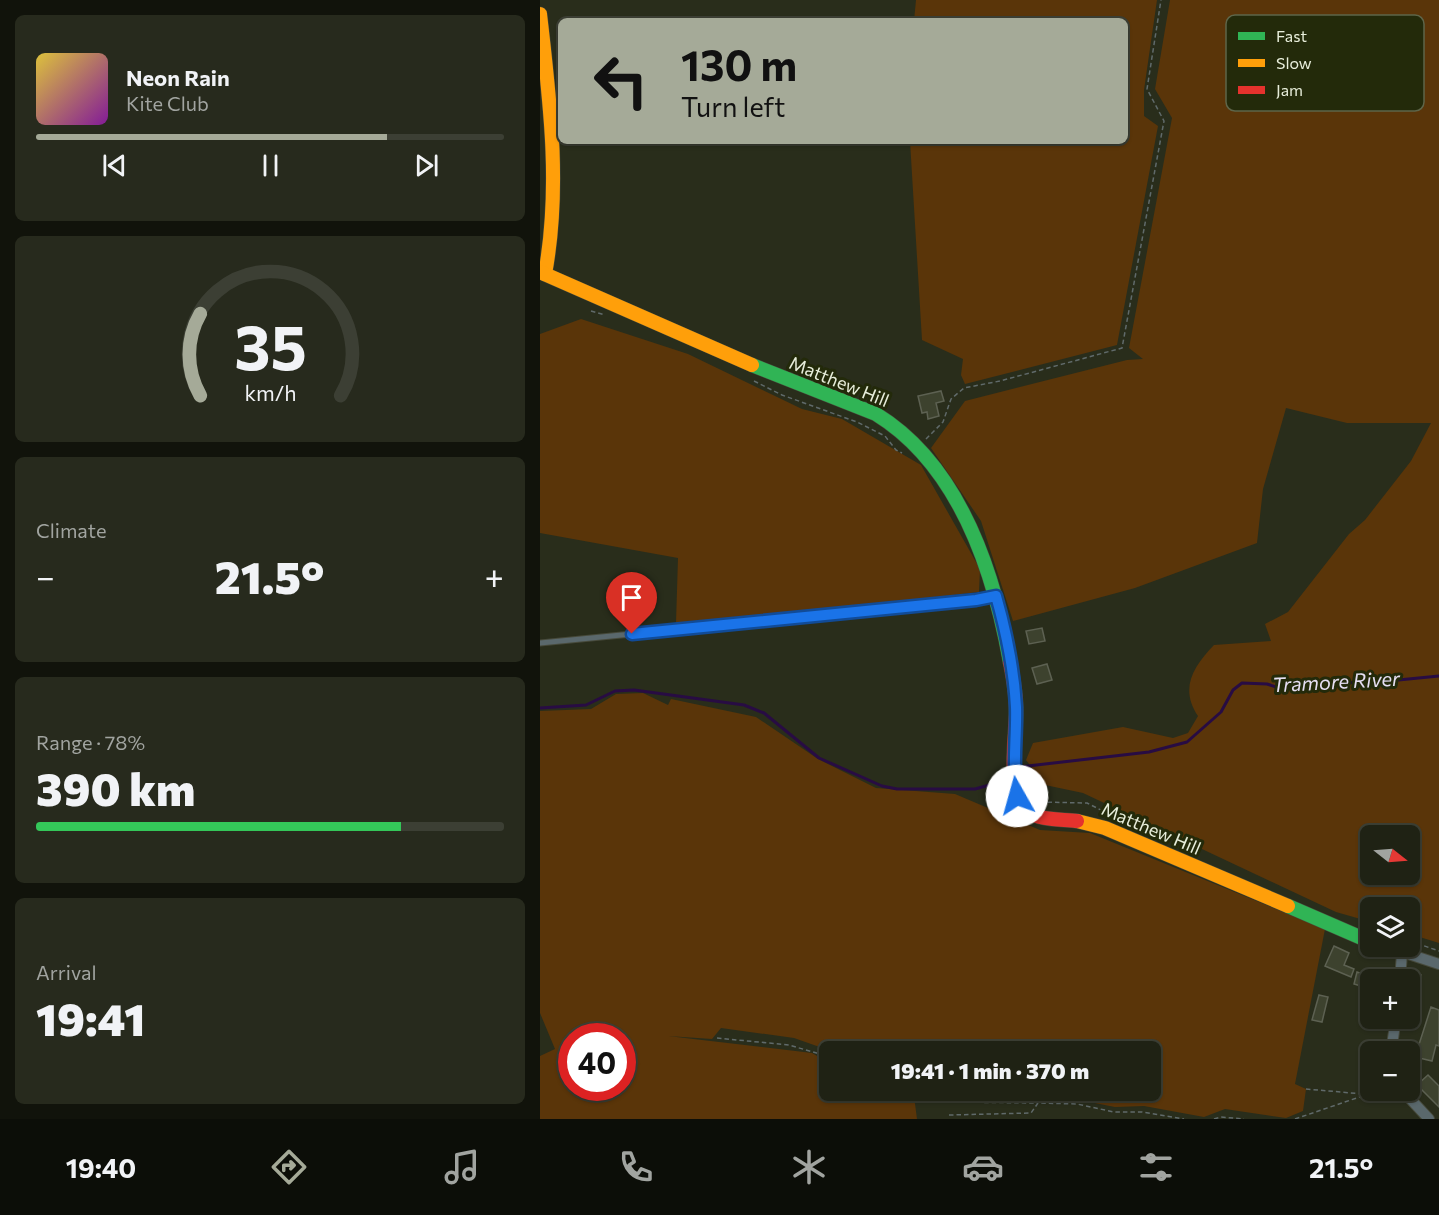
<!DOCTYPE html>
<html lang="en">
<head>
<meta charset="utf-8">
<style>
  :root { --surface:#1f2214; --page:#272a1d; --text:#f1f3f6; --muted:#a1a4a0; --line:#3c3f34; --accent:#a5aa98 }
  body { margin:0; font-family:Commissioner,sans-serif; background:var(--page); color:var(--text); height:100vh; display:flex; flex-direction:column; font-size:22px; white-space:nowrap }
  * { box-sizing:border-box; margin:0 }
  p { font-size:20px; color:var(--muted) }
  .icon { flex:none; width:33px; height:33px; fill:none; stroke:currentColor; stroke-width:2; stroke-linecap:round; stroke-linejoin:round }
  .map { position:relative; flex:1; overflow:hidden }
  .panel { display:flex; flex-direction:column; gap:15px; padding:15px; background:#11130b; width:540px }
  .panel>* { flex:none }
  .guide { position:absolute; left:18px; top:18px; width:570px; height:126px; border-radius:9px; box-shadow:0 2px 4px #0004,0 0 0 2px var(--line); background:#a5aa98; color:#111; overflow:hidden }
  .needle { width:39px; rotate:107deg }
  .fabs { position:absolute; left:820px; top:825px; display:grid; gap:12px }
  .fabs a { display:grid; place-items:center; width:60px; height:60px; border-radius:9px; background:var(--surface); box-shadow:0 2px 4px #0004,0 0 0 2px var(--line); font-size:30px }
  .speed { position:absolute; left:18px; top:1023px; display:flex; gap:12px; font-size:30px; font-weight:700; text-align:center }
  .speed>* { display:grid; place-content:center; width:78px; height:78px; border-radius:50%; background:var(--surface); box-shadow:0 2px 4px #0004,0 0 0 2px var(--line); line-height:1 }
  .speed .limit { border:9px solid #d22; background:#fff; color:#111 }
  .pin { position:absolute; display:grid; place-items:center; width:51px; height:51px; color:#fff; margin:-62px -26px; border-radius:50% 50% 50% 0; rotate:-45deg; box-shadow:0 0 6px #0007 }
  .pin .icon { rotate:45deg }
  .me { position:absolute; width:66px; margin:-33px; rotate:353deg; stroke-linejoin:round; filter:drop-shadow(0 0 4px #0008) }
  .turn { display:flex; align-items:center; gap:21px; height:126px; padding:0 24px; font-size:27px }
  .turn .icon { width:78px; height:78px; stroke-width:2.5 }
  .turn b { display:block; font-size:42px; line-height:51px }
  .big { font-size:45px; font-weight:800; line-height:1.1 }
  .panel .widget { flex:1; display:flex; flex-direction:column; justify-content:center; gap:9px; min-width:0; padding:0 21px; border-radius:9px; background:var(--page) }
  .panel .dial { align-items:center; gap:0 }
  .dial svg { height:156px; overflow:visible; fill:none; stroke:var(--line); stroke-width:7; stroke-linecap:round; text-anchor:middle }
  .dial text { fill:var(--text); stroke:none }
  .song { display:flex; align-items:center; gap:18px }
  .cover { width:72px; height:72px; border-radius:9px; background:linear-gradient(135deg,hsl(50 70% 55%),hsl(290 70% 35%)) }
  .played { height:6px; border-radius:3px; background:linear-gradient(90deg,var(--accent) 75%,var(--line) 75%) }
  .keys { display:flex; justify-content:space-around; direction:ltr }
  .heat { display:flex; justify-content:space-between; align-items:center; font-size:33px; direction:ltr }
  .charge { height:9px; border-radius:4px; background:linear-gradient(90deg,#34c759 78%,var(--line) 0) }
  .trip { position:absolute; left:279px; top:1041px; width:342px; height:60px; border-radius:9px; background:var(--surface); box-shadow:0 2px 4px #0004,0 0 0 2px var(--line); font-weight:800; line-height:60px; text-align:center }
  .menu { display:flex; height:96px; justify-content:space-around; align-items:center; background:#0c0e08; color:var(--muted) }
  .menu .icon { width:42px; height:42px }
  .menu .selected { color:var(--accent) }
  .menu b { font-size:27px; color:var(--text) }
  main { display:flex; flex:1; min-height:0 }
  .map>svg:first-child { display:block }
</style>
</head>
<body>
<main>
<section class="panel">
<div class="widget">
<div class="song"><i class="cover"></i><div><b>Neon Rain</b><p>Kite Club</p></div></div>
<div class="played"></div>
<div class="keys"><svg class="icon" aria-label="previous" viewBox="0 0 24 24"><path d="M18 5L8 12l10 7zM5 5v14"/></svg><svg class="icon" aria-label="pause" viewBox="0 0 24 24"><path d="M8 5v14M16 5v14"/></svg><svg class="icon" aria-label="next" viewBox="0 0 24 24"><path d="M6 5l10 7-10 7zM19 5v14"/></svg></div>
</div>
<div class="widget dial"><svg viewBox="0 0 100 80">
<path d="M14 69A42 42 0 1 1 86 69"/>
<path d="M14 69A42 42 0 0 1 14 27" stroke="#a5aa98"/>
<text x="50" y="56" font-size="32" font-weight="700">35</text>
<text x="50" y="72" font-size="11">km/h</text>
</svg></div>
<div class="widget"><p>Climate</p>
<div class="heat"><a>−</a><b class="big">21.5°</b><a>+</a></div>
</div>
<div class="widget"><p>Range · 78%</p><b class="big">390 km</b><div class="charge"></div></div>
<div class="widget"><p>Arrival</p><b class="big">19:41</b></div>
</section>
<div class="map">
<svg width="899" height="1119" viewBox="0 0 899 1119">
  <rect width="100%" height="100%" fill="#292d1b"/>
  <!-- green -->
  <g fill="#5a3509" fill-rule="evenodd">
    <polygon points="376,0 617,0 604,90 604,116 618,126 577,345 425,384 421,375 423,359 382,340 370,141 585,141 585,21 374,21"/>
    <path d="M630,0H899V943L870,934V908H831V922L796,912L543,793L505,785L486,760L493,743L583,727L633,738L648,733L658,716C639,688 654,666 674,645L731,641L725,624L748,612L809,534L825,520L871,461L891,423H807L746,408L723,489L717,543L595,588L473,621L441,521L391,448L425,401L587,360L603,359L589,348L632,118L615,89ZM831,836H870V874H831Z"/>
    <polygon points="41,319 148,354 262,409 302,419 381,465 440,569 439,592 240,615 136,623 138,558 0,533 0,334"/>
    <path d="M103,693L128,705L131,699L216,717L278,759L336,788L415,794L500,830L550,833L785,929L755,1084L766,1089L763,1111L746,1118L685,1109L664,1117L604,1106L575,1107L529,1098L415,1099L388,1091L610,1090V1052L291,1051L254,1038L181,1028L172,1039L128,1036L272,1053L289,1063L290,1090L354,1091L374,1096L377,1119H0V1056L15,1049L0,1013V711L51,709L76,694ZM32,1036H82V1088H32Z"/>
  </g>
  <g fill="none" stroke-linecap="round" stroke-linejoin="round">
    <!-- stream -->
    <g stroke="#280c43" stroke-width="3">
      <polyline points="0,708 46,705 75,691 94,690 204,705 224,713 279,758 342,786 357,789 435,789 453,784 469,773"/>
      <polyline points="479,767 609,752 647,742 681,712 693,690 702,683 727,684 742,689 781,682 828,683 899,676"/>
    </g>
  </g>
  <!-- building -->
  <g fill="#3d422e" stroke="#5d6152" stroke-width="1.5">
    <polygon points="401,391 404,401 396,403 399,416 388,419 387,412 382,413 378,396"/>
    <polygon points="502,628 505,641 489,644 486,631"/>
    <polygon points="507,664 512,680 497,684 492,668"/>
    <polygon points="794,946 809,953 804,965 814,969 811,977 785,966"/>
    <polygon points="870,971 881,975 876,988 870,986"/>
    <polygon points="817,972 831,977 831,989 814,984"/>
    <polygon points="779,995 788,997 782,1022 772,1020"/>
    <polygon points="891,1007 899,1010 899,1046 896,1045 892,1061 875,1057"/>
    <polygon points="888,1075 899,1086 899,1107 877,1085"/>
  </g>
  <g fill="none" stroke-linecap="round" stroke-linejoin="round">
    <!-- lane casing -->
    <g stroke="#474a3b" stroke-width="7">
      <polyline id="lane" points="0,643 436,600 455,596"/>
    </g>
    <!-- street casing -->
    <g stroke="#474a3b" stroke-width="12">
      <g id="street">
        <polyline points="844,946 899,964"/>
        <polyline points="860,980 862,953"/>
        <polyline points="851,1052 856,1018"/>
        <polyline points="862,1090 889,1119"/>
      </g>
    </g>
    <!-- fast casing -->
    <g stroke="#474a3b" stroke-width="15">
      <g id="fast">
        <path d="M212,365L336,414C419,465 454,572 470,662"/>
        <polyline points="748,906 831,942"/>
      </g>
    </g>
    <!-- slow casing -->
    <g stroke="#474a3b" stroke-width="15">
      <g id="slow">
        <path d="M0,14C10,102 21,187 5,274"/>
        <polyline points="0,272 212,365"/>
        <polyline points="537,821 565,828 748,906"/>
      </g>
    </g>
    <!-- jam casing -->
    <g stroke="#474a3b" stroke-width="15">
      <path id="jam" d="M470,662C473,677 476,693 476,708C477,734 465,794 487,811C500,821 522,819 537,821"/>
    </g>
    <!-- path -->
    <g stroke="#606a6a" stroke-width="1.5" stroke-dasharray="4.5 3" stroke-linecap="butt">
      <polyline points="51,311 65,315"/>
      <polyline points="214,381 242,395 317,422 345,436 356,450 362,453"/>
      <polyline points="386,439 403,422 411,399 424,388 460,381 582,348 624,121 607,89 621,0"/>
      <polyline points="500,802 547,803 589,824"/>
      <polyline points="870,941 899,951"/>
      <polyline points="177,1038 249,1045 290,1057"/>
      <polyline points="766,1089 823,1094"/>
      <polyline points="371,1090 410,1102 497,1103"/>
      <polyline points="409,1115 491,1113 498,1103 537,1104 574,1112 602,1112 644,1119"/>
      <polyline points="674,1119 681,1117 704,1119"/>
      <polyline points="755,1119 840,1090"/>
    </g>
    <!-- lane -->
    <use href="#lane" stroke="#5a686c" stroke-width="5"/>
    <!-- street -->
    <use href="#street" stroke="#5a686c" stroke-width="10"/>
    <!-- fast -->
    <use href="#fast" stroke="#30b455" stroke-width="14"/>
    <!-- slow -->
    <use href="#slow" stroke="#ff9f0a" stroke-width="14"/>
    <!-- jam -->
    <use href="#jam" stroke="#e5322d" stroke-width="14"/>
  </g>
  <g fill="none" stroke-linecap="round" stroke-linejoin="round">
    <!-- route casing -->
    <g stroke="#114b97" stroke-width="15">
      <path id="route" d="M92,634L436,600L456,596C466,631 474,670 476,707C477,737 472,766 477,796"/>
    </g>
    <!-- route -->
    <use href="#route" stroke="#1a73e8" stroke-width="10"/>
  </g>
  <g text-anchor="middle" stroke-width="6" stroke-linejoin="round" paint-order="stroke">
    <!-- street labels -->
    <g font-size="18" fill="#e8eedb" stroke="#232a0a">
      <text transform="translate(299 382) rotate(22)" y="6">Matthew Hill</text>
      <text transform="translate(611 829) rotate(23)" y="6">Matthew Hill</text>
    </g>
    <!-- water labels -->
    <g font-size="20" font-style="italic" fill="#e6dff3" stroke="#232a0a">
      <text transform="translate(796 682) rotate(-3)" y="7">Tramore River</text>
    </g>
  </g>
  <!-- legend -->
  <rect x="686" y="15" width="198" height="96" rx="9" fill="#232a0a" stroke="#5e6549" stroke-width="1.5"/>
  <rect x="698" y="32" width="27" height="8" fill="#30b455"/>
  <rect x="698" y="59" width="27" height="8" fill="#ff9f0a"/>
  <rect x="698" y="86" width="27" height="8" fill="#e5322d"/>
  <g font-size="16" fill="#e8eedb">
    <text x="736" y="42">Fast</text>
    <text x="736" y="69">Slow</text>
    <text x="736" y="96">Jam</text>
  </g>
</svg>
<div class="fabs">
<a><svg class="needle" viewBox="-14 -14 28 28"><path d="M0-13l5 13h-10z" fill="#e53935"/><path d="M0 13l5-13h-10z" fill="#a1a4a0"/></svg></a>
<a><svg class="icon" aria-label="layers" viewBox="0 0 24 24"><path d="M12 4l9 5-9 5-9-5zM3 14l9 5 9-5"/></svg></a>
<a>+</a>
<a>−</a>
</div>
<div class="speed"><div class="limit">40</div></div>
<div class="pin" style="left:92px;top:634px;background:#d93025"><svg class="icon" aria-label="arrive" viewBox="0 0 24 24"><path d="M6 21V4h12l-3 4 3 4H6"/></svg></div>
<svg class="me" style="left:477px;top:796px" viewBox="-20 -20 40 40"><circle r="19" fill="#fff"/><path d="M0-13L10 11 0 6-10 11z" fill="#1a73e8"/></svg>
<div class="trip">19:41 · 1 min · 370 m</div>
<div class="guide">
<div class="turn"><svg class="icon" aria-label="left" viewBox="0 0 24 24"><path d="M17 20v-9H6M10 6l-5 5 5 5"/></svg><div><b>130 m</b>Turn left</div></div>
</div>
</div>
</main>
<nav class="menu">
<b>19:40</b>
<svg class="icon selected" aria-label="directions" viewBox="0 0 24 24"><path d="M12 3l9 9-9 9-9-9zM9 14v-3h6M13 9l2 2-2 2"/></svg>
<svg class="icon" aria-label="music" viewBox="0 0 24 24"><path d="M9 18V5l10-2v13"/><circle cx="6" cy="18" r="3"/><circle cx="16" cy="16" r="3"/></svg>
<svg class="icon" aria-label="phone" viewBox="0 0 24 24"><path d="M5 4h4l2 5-3 2q2 4 5 5l2-3 5 2v4C11 20 4 13 5 4z"/></svg>
<svg class="icon" aria-label="climate" viewBox="0 0 24 24"><path d="M12 3v18M4 7l16 10M4 17L20 7"/></svg>
<svg class="icon" aria-label="car" viewBox="0 0 24 24"><path d="M5 17H2v-5l4-1 3-4h7l3 4 3 1v5h-3M9 17h6M6 11h13"/><circle cx="7" cy="17" r="2"/><circle cx="17" cy="17" r="2"/></svg>
<svg class="icon" aria-label="filters" viewBox="0 0 24 24"><path d="M4 7h16M4 17h16"/><circle cx="9" cy="7" r="2"/><circle cx="15" cy="17" r="2"/></svg>
<b>21.5°</b>
</nav>
</body>
</html>
